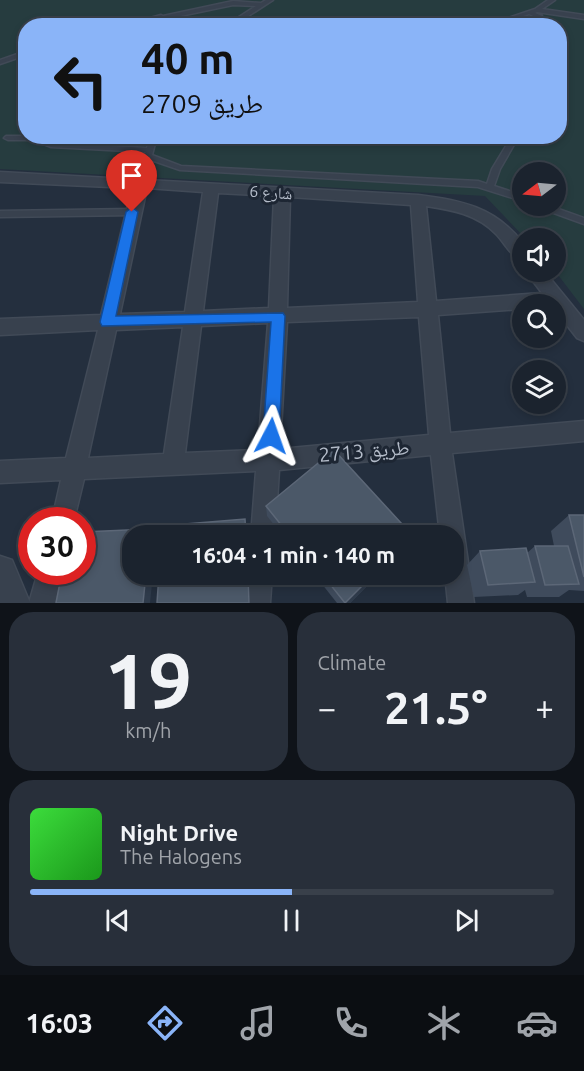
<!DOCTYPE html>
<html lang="en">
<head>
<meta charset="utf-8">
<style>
  :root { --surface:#1b232e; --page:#282f3a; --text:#f1f3f6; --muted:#a0a4aa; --line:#39404a; --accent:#8ab4f8 }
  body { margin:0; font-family:Ubuntu,"Noto Naskh Arabic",sans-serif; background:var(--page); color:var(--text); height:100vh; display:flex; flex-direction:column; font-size:22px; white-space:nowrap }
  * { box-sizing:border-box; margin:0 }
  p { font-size:20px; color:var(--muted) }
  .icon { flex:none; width:33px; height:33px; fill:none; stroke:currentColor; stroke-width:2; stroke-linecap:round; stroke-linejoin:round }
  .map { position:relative; height:603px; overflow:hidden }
  .panel { display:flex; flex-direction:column; gap:9px; padding:9px; background:#0f1319; flex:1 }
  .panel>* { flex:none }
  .top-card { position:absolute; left:18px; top:18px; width:549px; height:126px; border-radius:24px; box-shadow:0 3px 9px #0003,0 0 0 2px var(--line); background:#8ab4f8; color:#111; overflow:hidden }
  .needle { width:39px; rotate:254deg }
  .fabs { position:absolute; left:512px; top:162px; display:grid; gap:12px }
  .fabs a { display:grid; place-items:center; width:54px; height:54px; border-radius:50%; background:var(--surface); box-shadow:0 3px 9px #0003,0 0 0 2px var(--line); font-size:30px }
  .speed { position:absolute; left:18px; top:507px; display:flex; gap:12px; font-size:30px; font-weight:700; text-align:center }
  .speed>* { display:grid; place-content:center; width:78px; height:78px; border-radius:50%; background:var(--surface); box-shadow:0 3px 9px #0003,0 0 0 2px var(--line); line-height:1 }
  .speed .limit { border:9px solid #d22; background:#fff; color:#111 }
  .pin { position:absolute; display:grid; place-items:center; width:51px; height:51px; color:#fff; margin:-62px -26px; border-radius:50% 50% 50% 0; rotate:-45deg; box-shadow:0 0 6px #0007 }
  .pin .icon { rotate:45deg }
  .me { position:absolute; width:66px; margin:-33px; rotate:4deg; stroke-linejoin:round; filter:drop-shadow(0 0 4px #0008) }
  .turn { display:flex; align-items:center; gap:21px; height:126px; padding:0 24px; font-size:27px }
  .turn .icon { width:78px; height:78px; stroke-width:2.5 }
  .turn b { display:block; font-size:42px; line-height:51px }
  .big { font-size:45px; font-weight:600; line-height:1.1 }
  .panel .card { flex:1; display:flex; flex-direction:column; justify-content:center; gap:9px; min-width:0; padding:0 21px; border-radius:24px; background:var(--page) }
  .panel .dial { align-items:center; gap:0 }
  .dial b { font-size:78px; line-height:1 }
  .song { display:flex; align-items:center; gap:18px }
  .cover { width:72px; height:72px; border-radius:9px; background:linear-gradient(135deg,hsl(120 70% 55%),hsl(120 70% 35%)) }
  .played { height:6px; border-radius:3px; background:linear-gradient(90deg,var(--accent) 50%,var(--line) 50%) }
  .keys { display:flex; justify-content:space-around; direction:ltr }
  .heat { display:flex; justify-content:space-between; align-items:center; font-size:33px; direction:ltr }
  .panel .tiles { flex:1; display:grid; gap:9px; grid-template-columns:1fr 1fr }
  .card:last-child { grid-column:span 2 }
  .trip { position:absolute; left:122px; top:525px; width:342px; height:60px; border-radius:24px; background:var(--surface); box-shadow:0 3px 9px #0003,0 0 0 2px var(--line); font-weight:600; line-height:60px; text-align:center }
  .tab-bar { display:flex; height:96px; justify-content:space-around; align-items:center; background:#0b0e12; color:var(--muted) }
  .tab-bar .icon { width:42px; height:42px }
  .tab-bar .selected { color:var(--accent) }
  .tab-bar b { font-size:27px; color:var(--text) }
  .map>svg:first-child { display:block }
</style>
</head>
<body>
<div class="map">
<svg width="584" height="603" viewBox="0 0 584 603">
  <rect width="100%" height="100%" fill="#242f3e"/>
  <!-- green -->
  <path fill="#263c3f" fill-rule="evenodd" d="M0,0H584V309L555,271V238H525L485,196L0,169ZM26,26H560V136H26ZM522,172H555V206H522Z"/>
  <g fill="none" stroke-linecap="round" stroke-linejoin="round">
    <!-- service casing -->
    <g stroke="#414a57" stroke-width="3">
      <g id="service">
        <polygon points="266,0 273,0 233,26 225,26 256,6 233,5 166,19 174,26 167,26 161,20 134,26 121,26 161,15 163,16 233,1 261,3"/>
        <polygon points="548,0 555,0 542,9 584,15 584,19 537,12 535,13 542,16 546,26 540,26 538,18 529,14 494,26 484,26 535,9"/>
        <polygon points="26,51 26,55 0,64 0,60"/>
        <polygon points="6,136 38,136 52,143 147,148 150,136 157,136 152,155 181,166 478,181 487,184 492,169 512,136 519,136 500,169 494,186 522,195 522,201 478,187 180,170 151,160 145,183 141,186 137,183 144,158 143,156 146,152 51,147 34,140 8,140 4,138"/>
        <polygon points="539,206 550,206 584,218 584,224 540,208"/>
        <polygon points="133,209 137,212 133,215 0,217 0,211"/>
      </g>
    </g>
    <!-- minor casing -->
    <g stroke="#414a57" stroke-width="3">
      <g id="minor">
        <path d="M0,172L418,195C460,200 495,207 522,242V260C511,257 504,242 496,234C477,214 452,210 426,206L436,301L542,293L526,272H545L584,320V341L577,338L555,310V304H522V309L438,315L450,433L584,421V441L452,453L474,603H448L445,574H453V536H440L431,455L279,470L275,536H251L256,471L84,479L74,520H52L61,480L0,483V461L66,458L98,330L0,335V319L101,315L132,188L0,182ZM147,188L203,192L185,312L120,314ZM218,193L274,196L269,308L203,311ZM290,197L411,205L418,302L287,308ZM419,317L429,435L280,449L287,322ZM268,323L258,450L185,453L201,326ZM183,327L164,454L88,458L116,330Z"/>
        <polygon points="38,572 62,572 55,603 29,603"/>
        <polygon points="248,574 272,574 270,603 244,603"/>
      </g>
    </g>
    <!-- tertiary casing -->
    <g stroke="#414a57" stroke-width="3">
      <polygon id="tertiary" points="0,556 12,560 30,603 0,603"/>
    </g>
    <!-- service -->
    <use href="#service" fill="#38414e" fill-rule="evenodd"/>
    <!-- minor -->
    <use href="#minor" fill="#38414e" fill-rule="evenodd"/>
    <!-- tertiary -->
    <use href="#tertiary" fill="#38414e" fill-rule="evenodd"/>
  </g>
  <!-- wall -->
  <g fill="#3f4b5c">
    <polygon points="266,506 413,536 283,536 267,516"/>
    <polygon points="569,515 584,515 584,591 569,590 559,597 527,597 525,590 518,595 474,597 467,565 480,551 527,553 535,546 554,546 551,531"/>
    <polygon points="314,574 379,574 350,603 337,603"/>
  </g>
  <!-- shaded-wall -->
  <g fill="#2f3b4b">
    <polygon points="146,574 153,574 150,603 143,603"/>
    <polygon points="248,574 249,574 250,603 249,603"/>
    <polygon points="374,574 379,574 350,603 345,603"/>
  </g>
  <!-- building -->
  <g fill="#4b5868" stroke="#5c6777" stroke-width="1.5">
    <polygon points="334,450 413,536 290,536 266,506"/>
    <polygon points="569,515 584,515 584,577"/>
    <polygon points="245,519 246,536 160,536 161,526"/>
    <polygon points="150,529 149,536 132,536 132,574 146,574 143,603 56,603 62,572 82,572 82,532"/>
    <polygon points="535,546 568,546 579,584 545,585"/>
    <polygon points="526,548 535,582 488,585 480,551"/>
    <polygon points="159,574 248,574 249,603 157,603"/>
    <polygon points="322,574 374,574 345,603"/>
  </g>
  <!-- route -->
  <polygon fill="#1a73e8" stroke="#114b97" stroke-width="1.5" points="132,207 138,212 116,316 283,313 285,316 279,436 277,441 271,443 266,441 263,436 271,322 102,326 100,322 126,212"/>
  <g text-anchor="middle" stroke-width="6" stroke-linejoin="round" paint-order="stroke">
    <!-- street labels -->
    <g font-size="16" fill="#b4bcc9" stroke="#1d2633">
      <text transform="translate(271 192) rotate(4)" y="6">شارع 6</text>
    </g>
    <!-- near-street labels -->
    <g font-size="20" fill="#b4bcc9" stroke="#1d2633">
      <text transform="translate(364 451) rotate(-5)" y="7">طريق 2713</text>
    </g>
  </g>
</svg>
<div class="fabs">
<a><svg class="needle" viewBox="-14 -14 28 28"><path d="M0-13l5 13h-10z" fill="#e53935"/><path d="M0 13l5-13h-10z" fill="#a0a4aa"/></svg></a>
<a><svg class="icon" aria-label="sound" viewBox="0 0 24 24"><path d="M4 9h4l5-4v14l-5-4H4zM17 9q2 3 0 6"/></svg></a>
<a><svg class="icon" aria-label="search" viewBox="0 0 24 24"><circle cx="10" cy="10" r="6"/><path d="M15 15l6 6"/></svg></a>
<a><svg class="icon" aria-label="layers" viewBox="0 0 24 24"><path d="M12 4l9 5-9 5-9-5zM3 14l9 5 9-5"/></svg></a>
</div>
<div class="speed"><div class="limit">30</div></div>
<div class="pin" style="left:132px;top:212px;background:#d93025"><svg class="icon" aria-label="arrive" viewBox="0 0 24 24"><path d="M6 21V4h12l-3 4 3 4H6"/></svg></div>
<svg class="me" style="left:271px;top:436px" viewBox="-20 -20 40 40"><path d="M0-17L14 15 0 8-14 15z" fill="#1a73e8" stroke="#fff" stroke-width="4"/></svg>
<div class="trip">16:04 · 1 min · 140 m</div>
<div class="top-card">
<div class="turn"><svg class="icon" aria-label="left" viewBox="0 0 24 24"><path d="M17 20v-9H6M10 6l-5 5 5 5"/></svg><div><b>40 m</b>طريق 2709</div></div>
</div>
</div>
<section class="panel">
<div class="tiles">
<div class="card dial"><b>19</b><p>km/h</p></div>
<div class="card"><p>Climate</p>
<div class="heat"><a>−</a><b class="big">21.5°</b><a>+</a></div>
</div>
<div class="card">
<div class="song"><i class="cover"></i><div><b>Night Drive</b><p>The Halogens</p></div></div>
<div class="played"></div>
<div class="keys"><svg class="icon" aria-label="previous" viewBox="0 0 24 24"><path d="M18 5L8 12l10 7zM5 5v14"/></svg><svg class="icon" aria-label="pause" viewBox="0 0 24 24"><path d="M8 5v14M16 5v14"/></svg><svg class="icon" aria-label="next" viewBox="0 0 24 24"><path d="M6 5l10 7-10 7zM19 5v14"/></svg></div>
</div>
</div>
</section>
<nav class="tab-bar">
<b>16:03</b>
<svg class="icon selected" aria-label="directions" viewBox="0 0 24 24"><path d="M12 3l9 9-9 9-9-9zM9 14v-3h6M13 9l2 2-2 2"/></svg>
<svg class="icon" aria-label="music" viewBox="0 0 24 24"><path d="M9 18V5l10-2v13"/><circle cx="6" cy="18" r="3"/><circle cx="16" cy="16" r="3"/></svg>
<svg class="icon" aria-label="phone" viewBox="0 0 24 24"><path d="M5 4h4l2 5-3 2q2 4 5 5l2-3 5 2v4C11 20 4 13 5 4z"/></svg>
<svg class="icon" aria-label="climate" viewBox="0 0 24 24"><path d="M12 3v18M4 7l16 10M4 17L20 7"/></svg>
<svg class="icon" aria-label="car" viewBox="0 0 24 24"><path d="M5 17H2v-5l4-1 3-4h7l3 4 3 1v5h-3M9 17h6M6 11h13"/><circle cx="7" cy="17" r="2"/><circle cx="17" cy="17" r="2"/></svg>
</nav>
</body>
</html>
